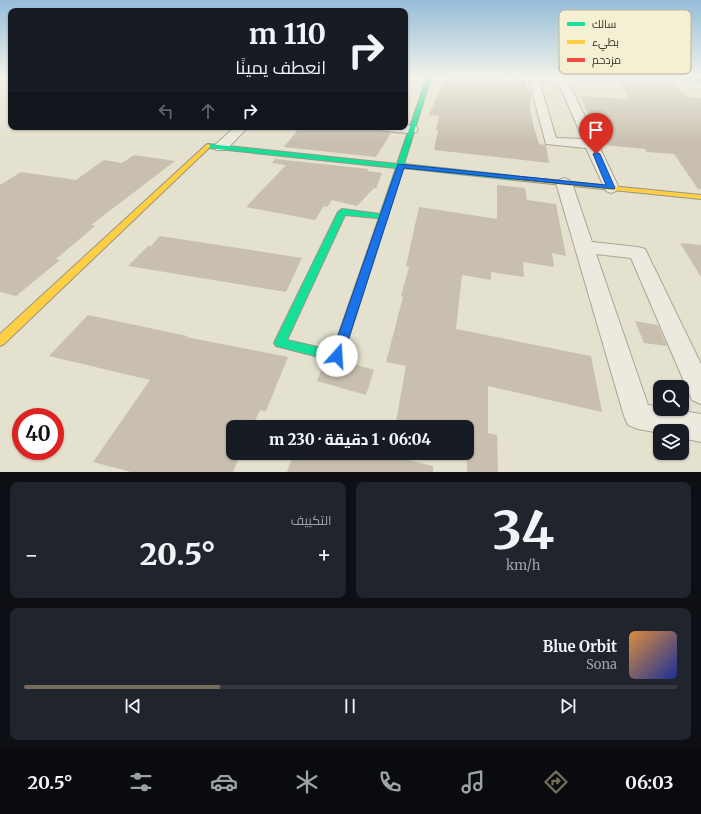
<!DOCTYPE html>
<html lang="ar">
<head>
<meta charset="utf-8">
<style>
  :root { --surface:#171b24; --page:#20242c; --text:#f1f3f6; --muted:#9ea1a6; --line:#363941; --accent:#756d5c }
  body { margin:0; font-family:Merriweather,Cairo,serif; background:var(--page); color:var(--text); direction:rtl; height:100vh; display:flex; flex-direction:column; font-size:15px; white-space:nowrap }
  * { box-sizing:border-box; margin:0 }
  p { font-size:13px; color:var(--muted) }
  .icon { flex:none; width:22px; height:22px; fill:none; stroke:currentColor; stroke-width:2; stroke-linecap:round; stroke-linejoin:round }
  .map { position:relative; height:472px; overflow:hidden; direction:ltr }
  .drawer { display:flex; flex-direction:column; gap:10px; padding:10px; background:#0d0f14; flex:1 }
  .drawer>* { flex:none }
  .top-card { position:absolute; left:8px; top:8px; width:400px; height:122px; border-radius:8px; box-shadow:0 1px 3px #0004; direction:rtl; background:#171b24; color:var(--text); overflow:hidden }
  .buttons { position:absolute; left:653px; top:380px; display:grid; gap:8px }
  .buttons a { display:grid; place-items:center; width:36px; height:36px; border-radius:8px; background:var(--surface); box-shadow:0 1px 3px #0004; font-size:20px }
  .speed { position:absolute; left:12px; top:408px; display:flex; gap:8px; font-size:20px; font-weight:700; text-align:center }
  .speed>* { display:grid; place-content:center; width:52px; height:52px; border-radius:50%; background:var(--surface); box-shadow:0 1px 3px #0004; line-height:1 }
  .speed .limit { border:6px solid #d22; background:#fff; color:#111 }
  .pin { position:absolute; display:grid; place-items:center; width:34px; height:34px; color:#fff; margin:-41px -17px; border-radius:50% 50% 50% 0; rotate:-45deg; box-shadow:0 0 4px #0007 }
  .pin .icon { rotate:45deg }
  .me { position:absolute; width:44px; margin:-22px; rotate:19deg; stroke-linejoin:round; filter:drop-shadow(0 0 3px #0008) }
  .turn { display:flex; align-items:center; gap:14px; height:84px; padding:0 16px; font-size:18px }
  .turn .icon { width:52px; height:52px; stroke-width:2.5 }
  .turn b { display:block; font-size:28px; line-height:34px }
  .lanes { display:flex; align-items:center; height:38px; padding:0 16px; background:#0003; justify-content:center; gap:20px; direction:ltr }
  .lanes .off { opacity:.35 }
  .big { font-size:30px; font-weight:800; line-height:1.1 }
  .drawer .tile { flex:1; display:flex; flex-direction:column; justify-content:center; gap:6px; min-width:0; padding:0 14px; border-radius:8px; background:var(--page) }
  .drawer .dial { align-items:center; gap:0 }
  .dial b { font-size:52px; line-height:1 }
  .song { display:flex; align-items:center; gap:12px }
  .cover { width:48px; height:48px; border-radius:6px; background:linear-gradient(135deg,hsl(30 70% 55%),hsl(230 70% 35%)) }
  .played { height:4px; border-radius:2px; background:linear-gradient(90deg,var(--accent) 30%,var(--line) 30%) }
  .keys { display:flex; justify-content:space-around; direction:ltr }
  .heat { display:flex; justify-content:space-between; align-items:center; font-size:22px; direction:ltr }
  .drawer .tiles { flex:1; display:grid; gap:10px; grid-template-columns:1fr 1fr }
  .tile:last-child { grid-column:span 2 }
  .trip { position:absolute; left:226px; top:420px; width:248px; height:40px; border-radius:8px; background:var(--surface); box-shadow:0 1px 3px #0004; font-weight:800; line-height:40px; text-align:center; direction:rtl }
  .dock { display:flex; height:64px; justify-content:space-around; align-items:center; background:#090b0e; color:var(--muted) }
  .dock .icon { width:28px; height:28px }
  .dock .on { color:var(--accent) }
  .dock b { font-size:18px; color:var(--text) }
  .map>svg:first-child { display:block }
</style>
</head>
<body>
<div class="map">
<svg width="701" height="472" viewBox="0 0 701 472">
  <rect width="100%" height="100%" fill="#e4e1ce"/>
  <!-- building -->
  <g fill="#c8bfaf">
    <polygon points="445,77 525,77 527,92 530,92 531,94 530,110 534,128 539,144 546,145 549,163 434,150 438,131 436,130 439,116 429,115"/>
    <polygon points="614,77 667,77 688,97 701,98 701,189 698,189 674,154 647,152 645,149 604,145 586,110 581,96 630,99"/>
    <polygon points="300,127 370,127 379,128 382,131 391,133 376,157 284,147"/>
    <polygon points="134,155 175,161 91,225 95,226 56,259 60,260 16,296 0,292 0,185 21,172 76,180 104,160 122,163"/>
    <polygon points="275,159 368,169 367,171 382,173 376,189 374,188 357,206 332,200 327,207 324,206 315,220 246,207 286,165 272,163"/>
    <polygon points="497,185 525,188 527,200 556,204 566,256 552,253 554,267 523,262 524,277 491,272 491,280 462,275 456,329 591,356 602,412 488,386 488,433 497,435 498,472 467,472 467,427 395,427 406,366 386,362 403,297 401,296 409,267 406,266 419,207 497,219"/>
    <polygon points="160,236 302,258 286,292 128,266 148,246 151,246"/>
    <polygon points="680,243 701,245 701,277"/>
    <polygon points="88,315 187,336 186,337 288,357 266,411 260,410 252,427 233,427 233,453 241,453 233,472 131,472 93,462 150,380 49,356"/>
    <polygon points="635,321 658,325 667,346 644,343"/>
    <polygon points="350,363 374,370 366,395 317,381 323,366 337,369 348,366"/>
    <polygon points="294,453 378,453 433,466 433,472 287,472"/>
  </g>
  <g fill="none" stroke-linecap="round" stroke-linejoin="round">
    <!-- street casing -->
    <g stroke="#aaa596" stroke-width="2">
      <g id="street">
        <polygon points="528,77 538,77 556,138 583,139 556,77 566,77 619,188 616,191 611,193 606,191 586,148 546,144"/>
        <path d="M405,125L416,126L418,129L416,132C406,134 392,132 382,130L380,127H405Z"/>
        <polygon points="235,127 248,127 226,150 216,150 214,147 216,144"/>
        <polygon points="564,178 569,180 572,183 592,242 638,247 645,249 647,253 701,364 701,404 692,400 631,258 596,254 648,405 660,407 660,409 671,409 701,414 701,442 682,438 682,431 660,431 660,433 638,429 628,425 624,416 556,183 559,180"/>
      </g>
    </g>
    <!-- fast casing -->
    <g stroke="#999587" stroke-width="2">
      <g id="fast">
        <polygon points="427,77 431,77 404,164 514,176 518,178 514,180 403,168 387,219 345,215 287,340 335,351 337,355 335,359 331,360 276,346 274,343 338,212 342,209 380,214 396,168 208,148 205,146 208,144 397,164"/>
        <polygon points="693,77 698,77 701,80 701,83"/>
      </g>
    </g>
    <!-- slow casing -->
    <g stroke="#999587" stroke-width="2">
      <g id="slow">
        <polygon points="208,144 210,145 210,147 4,344 0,346 0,334 206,145"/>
        <polygon points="511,176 701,195 701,199 514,180 510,178"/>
      </g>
    </g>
    <!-- jam casing -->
    <g stroke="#999587" stroke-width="2">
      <polygon id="jam" points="384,212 388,215 343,356 341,360 337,361 327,359 325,355 327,351 333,350 380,215"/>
    </g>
    <!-- street -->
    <use href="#street" fill="#eceadf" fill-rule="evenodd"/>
    <!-- fast -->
    <use href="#fast" fill="#16e098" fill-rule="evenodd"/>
    <!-- slow -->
    <use href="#slow" fill="#ffcf43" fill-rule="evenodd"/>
    <!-- jam -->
    <use href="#jam" fill="#f24e42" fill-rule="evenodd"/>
  </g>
  <!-- sky -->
  <linearGradient id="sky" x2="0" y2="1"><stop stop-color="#95bdd9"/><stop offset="0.54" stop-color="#f3f2e9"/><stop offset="1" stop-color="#f3f2e9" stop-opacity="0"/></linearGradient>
  <rect width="701" height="143" fill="url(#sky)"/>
  <!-- route -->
  <polygon fill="#1a73e8" stroke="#114b97" points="596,152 600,154 615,188 614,189 404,168 343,356 341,360 337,361 333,360 331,356 398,164 606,185 593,154"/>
  <!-- legend -->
  <rect x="559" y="10" width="132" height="64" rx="6" fill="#f5f0d4" stroke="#bdb69d" stroke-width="1"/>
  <rect x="567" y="22" width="18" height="4" fill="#16e098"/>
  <rect x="567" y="40" width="18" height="4" fill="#ffcf43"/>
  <rect x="567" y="58" width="18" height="4" fill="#f24e42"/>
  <g font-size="11" fill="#392f1e">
    <text x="592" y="28">سالك</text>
    <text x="592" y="46">بطيء</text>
    <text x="592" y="64">مزدحم</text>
  </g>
</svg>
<div class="buttons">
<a><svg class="icon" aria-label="search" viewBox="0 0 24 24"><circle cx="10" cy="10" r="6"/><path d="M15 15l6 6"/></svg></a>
<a><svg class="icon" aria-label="layers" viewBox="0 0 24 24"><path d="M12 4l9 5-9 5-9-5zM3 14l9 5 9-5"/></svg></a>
</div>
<div class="speed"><div class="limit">40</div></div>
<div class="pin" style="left:596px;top:154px;background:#d93025"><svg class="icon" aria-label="arrive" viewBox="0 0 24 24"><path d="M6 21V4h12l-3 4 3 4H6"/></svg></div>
<svg class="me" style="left:337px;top:356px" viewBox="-20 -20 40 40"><circle r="19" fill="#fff"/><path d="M0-13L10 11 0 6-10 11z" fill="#1a73e8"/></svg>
<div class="trip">06:04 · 1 دقيقة · 230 m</div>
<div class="top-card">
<div class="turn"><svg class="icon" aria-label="right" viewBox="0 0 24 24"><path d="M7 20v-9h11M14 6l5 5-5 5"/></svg><div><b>110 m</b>انعطف يمينًا</div></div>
<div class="lanes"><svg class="icon off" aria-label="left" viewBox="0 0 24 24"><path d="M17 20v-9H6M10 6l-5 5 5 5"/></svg><svg class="icon off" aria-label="ahead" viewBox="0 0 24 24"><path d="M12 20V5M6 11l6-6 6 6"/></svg><svg class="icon" aria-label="right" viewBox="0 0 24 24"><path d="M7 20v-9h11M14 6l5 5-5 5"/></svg></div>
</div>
</div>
<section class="drawer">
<div class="tiles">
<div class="tile dial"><b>34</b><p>km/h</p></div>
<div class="tile"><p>التكييف</p>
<div class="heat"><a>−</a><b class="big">20.5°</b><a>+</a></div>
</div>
<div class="tile">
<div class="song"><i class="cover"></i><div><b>Blue Orbit</b><p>Sona</p></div></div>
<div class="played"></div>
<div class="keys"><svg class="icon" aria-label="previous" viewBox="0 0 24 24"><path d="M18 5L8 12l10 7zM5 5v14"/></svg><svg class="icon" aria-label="pause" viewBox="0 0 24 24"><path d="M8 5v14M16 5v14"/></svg><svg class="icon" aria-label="next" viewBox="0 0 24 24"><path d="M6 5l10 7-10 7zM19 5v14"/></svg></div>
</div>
</div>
</section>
<nav class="dock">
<b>06:03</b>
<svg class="icon on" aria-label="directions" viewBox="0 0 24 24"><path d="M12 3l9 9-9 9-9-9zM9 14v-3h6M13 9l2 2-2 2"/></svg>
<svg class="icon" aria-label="music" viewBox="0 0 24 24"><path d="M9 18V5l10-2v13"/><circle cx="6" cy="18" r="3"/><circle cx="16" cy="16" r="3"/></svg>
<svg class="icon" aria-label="phone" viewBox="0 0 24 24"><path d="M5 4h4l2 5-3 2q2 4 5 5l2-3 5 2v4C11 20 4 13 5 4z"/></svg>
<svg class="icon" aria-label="climate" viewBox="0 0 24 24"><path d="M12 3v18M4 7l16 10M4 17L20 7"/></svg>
<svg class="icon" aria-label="car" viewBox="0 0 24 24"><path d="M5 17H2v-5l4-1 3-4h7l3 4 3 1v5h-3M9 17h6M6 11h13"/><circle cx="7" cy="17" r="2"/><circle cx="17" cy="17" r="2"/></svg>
<svg class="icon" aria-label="filters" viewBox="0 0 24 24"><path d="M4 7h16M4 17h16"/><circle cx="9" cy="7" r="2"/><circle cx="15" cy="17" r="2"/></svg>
<b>20.5°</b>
</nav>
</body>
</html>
